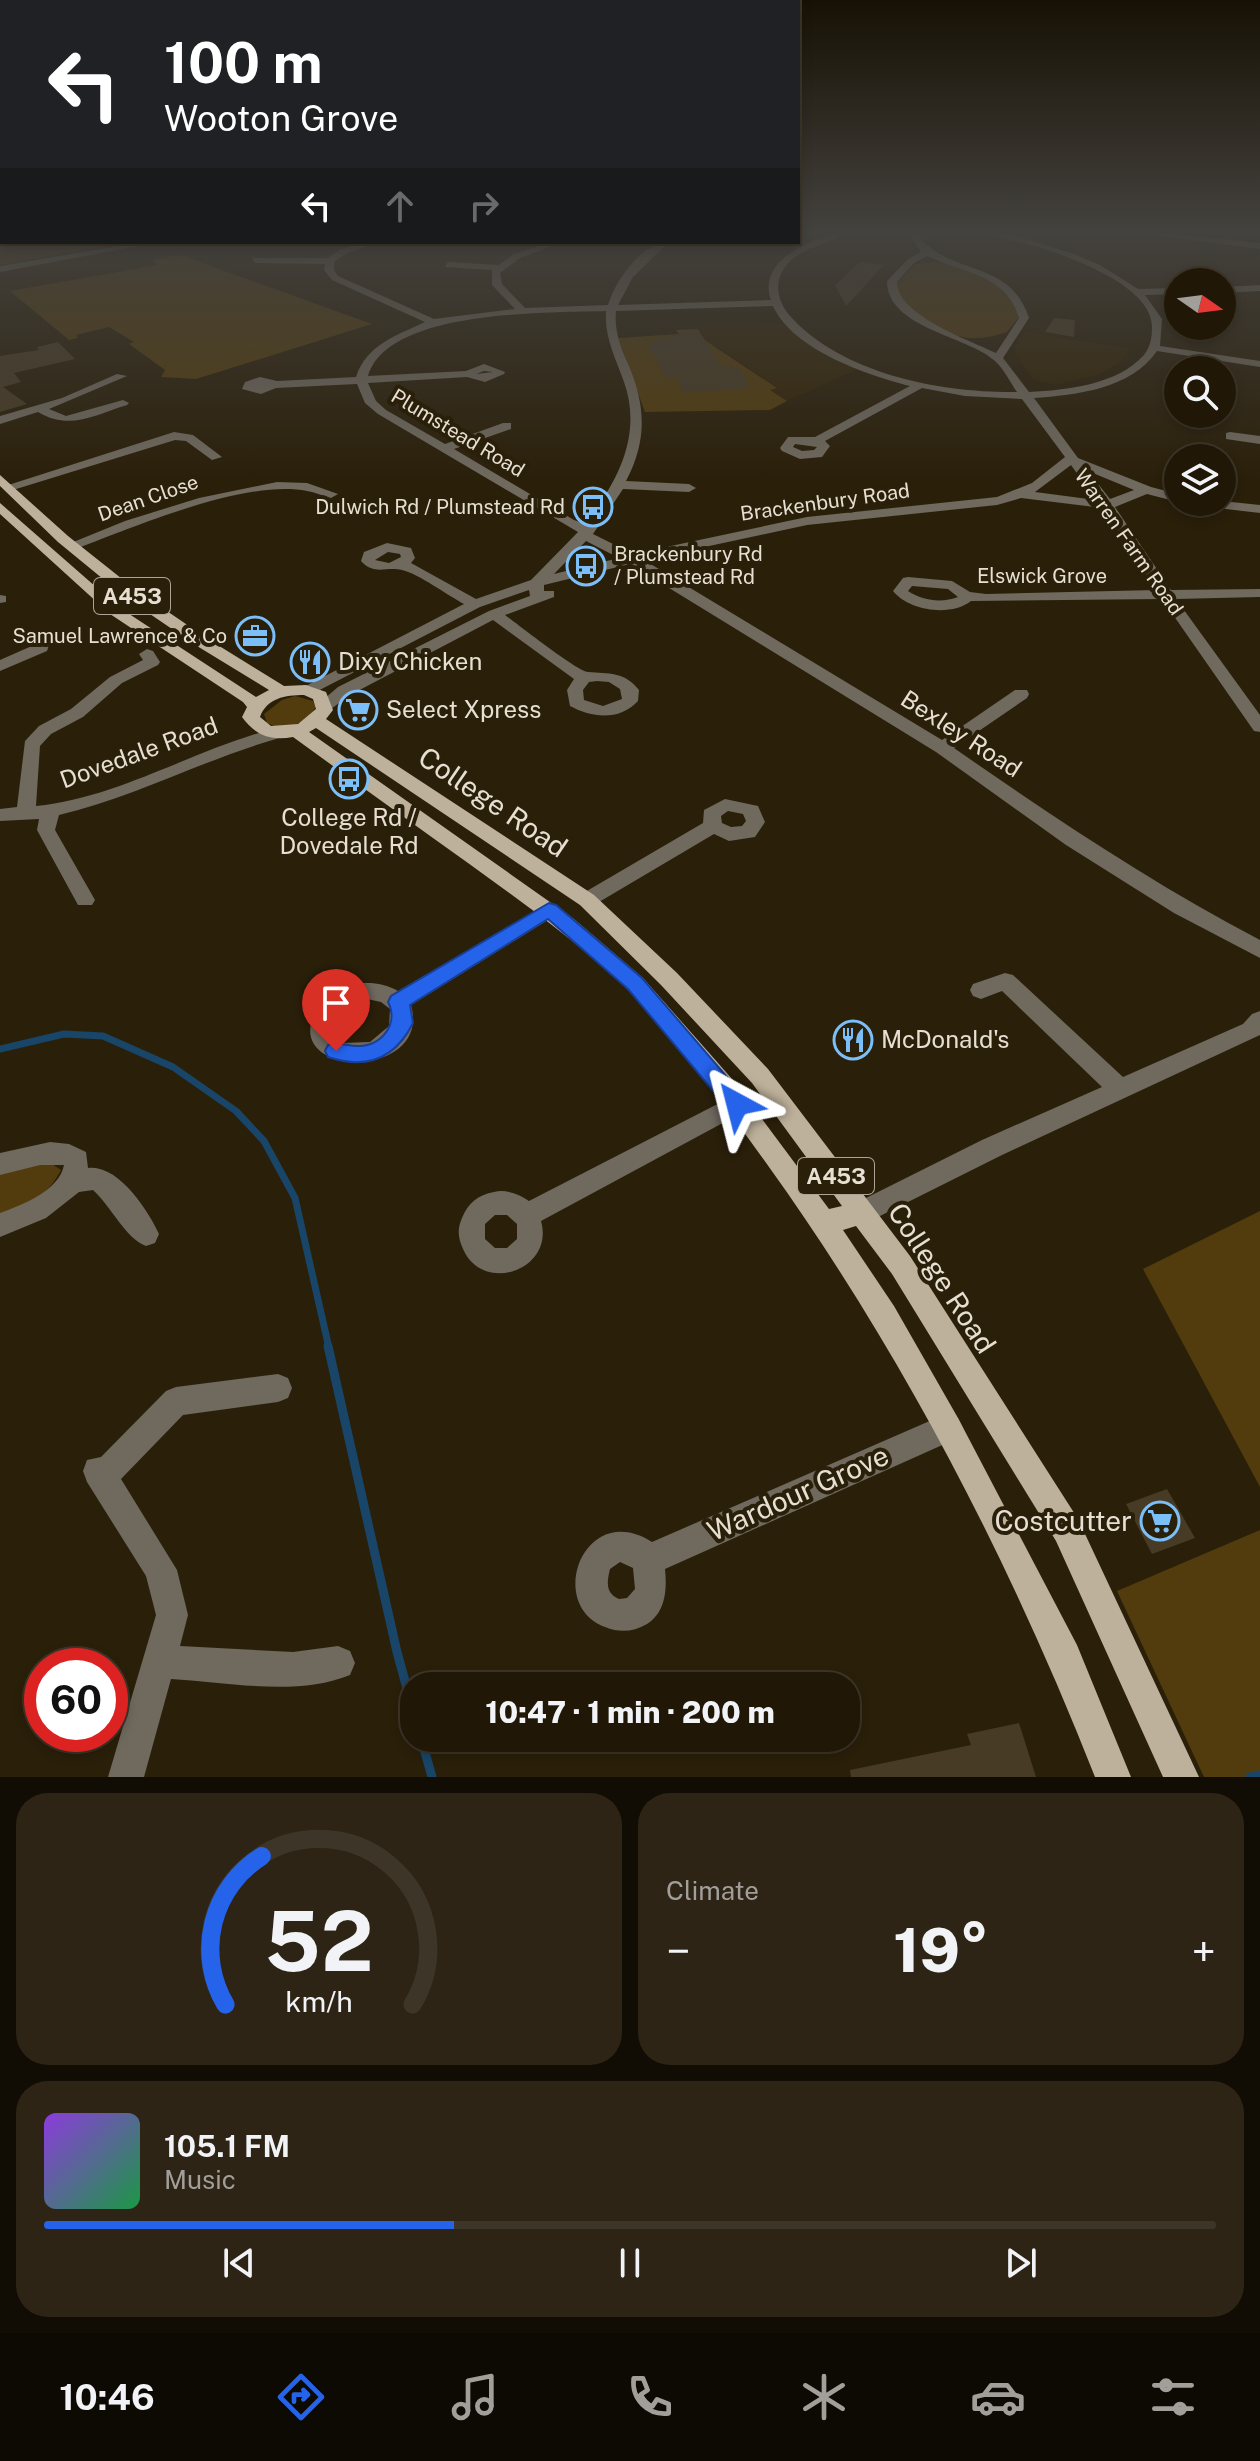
<!DOCTYPE html>
<html lang="en">
<head>
<meta charset="utf-8">
<style>
  :root { --surface:#201707; --page:#2d2415; --text:#f1f3f6; --muted:#a29f9b; --line:#3d3628; --accent:#2563eb }
  body { margin:0; font-family:"Public Sans",sans-serif; background:var(--page); color:var(--text); height:100vh; display:flex; flex-direction:column; font-size:30px; white-space:nowrap }
  * { box-sizing:border-box; margin:0 }
  p { font-size:26px; color:var(--muted) }
  .icon { flex:none; width:44px; height:44px; fill:none; stroke:currentColor; stroke-width:2; stroke-linecap:round; stroke-linejoin:round }
  .map { position:relative; height:1777px; overflow:hidden }
  .panel { display:flex; flex-direction:column; gap:16px; padding:16px; background:#120d04; flex:1 }
  .panel>* { flex:none }
  .hud { position:absolute; left:0px; top:0px; width:800px; height:244px; box-shadow:0 4px 12px #0003,0 0 0 2px var(--line); background:#202124; color:#fff; overflow:hidden }
  .needle { width:52px; rotate:104deg }
  .controls { position:absolute; left:1164px; top:268px; display:grid; gap:16px }
  .controls a { display:grid; place-items:center; width:72px; height:72px; border-radius:50%; background:var(--surface); box-shadow:0 4px 12px #0003,0 0 0 2px var(--line); font-size:40px }
  .speed { position:absolute; left:24px; top:1648px; display:flex; gap:16px; font-size:40px; font-weight:700; text-align:center }
  .speed>* { display:grid; place-content:center; width:104px; height:104px; border-radius:50%; background:var(--surface); box-shadow:0 4px 12px #0003,0 0 0 2px var(--line); line-height:1 }
  .speed .limit { border:12px solid #d22; background:#fff; color:#111 }
  .pin { position:absolute; display:grid; place-items:center; width:68px; height:68px; color:#fff; margin:-82px -34px; border-radius:50% 50% 50% 0; rotate:-45deg; box-shadow:0 0 8px #0007 }
  .pin .icon { rotate:45deg }
  .me { position:absolute; width:88px; margin:-44px; rotate:322deg; stroke-linejoin:round; filter:drop-shadow(0 0 6px #0008) }
  .turn { display:flex; align-items:center; gap:28px; height:168px; padding:0 32px; font-size:36px }
  .turn .icon { width:104px; height:104px; stroke-width:2.5 }
  .turn b { display:block; font-size:56px; line-height:68px }
  .lanes { display:flex; align-items:center; height:76px; padding:0 32px; background:#0003; justify-content:center; gap:40px; direction:ltr }
  .lanes .off { opacity:.35 }
  .big { font-size:60px; font-weight:800; line-height:1.1 }
  .panel .tile { flex:1; display:flex; flex-direction:column; justify-content:center; gap:12px; min-width:0; padding:0 28px; border-radius:32px; background:var(--page) }
  .panel .dial { align-items:center; gap:0 }
  .dial svg { height:208px; overflow:visible; fill:none; stroke:var(--line); stroke-width:7; stroke-linecap:round; text-anchor:middle }
  .dial text { fill:var(--text); stroke:none }
  .song { display:flex; align-items:center; gap:24px }
  .cover { width:96px; height:96px; border-radius:12px; background:linear-gradient(135deg,hsl(270 70% 55%),hsl(140 70% 35%)) }
  .played { height:8px; border-radius:4px; background:linear-gradient(90deg,var(--accent) 35%,var(--line) 35%) }
  .keys { display:flex; justify-content:space-around; direction:ltr }
  .heat { display:flex; justify-content:space-between; align-items:center; font-size:44px; direction:ltr }
  .panel .tiles { flex:1; display:grid; gap:16px; grid-template-columns:1fr 1fr }
  .tile:last-child { grid-column:span 2 }
  .trip { position:absolute; left:400px; top:1672px; width:460px; height:80px; border-radius:32px; background:var(--surface); box-shadow:0 4px 12px #0003,0 0 0 2px var(--line); font-weight:800; line-height:80px; text-align:center }
  .dock { display:flex; height:128px; justify-content:space-around; align-items:center; background:#0d0903; color:var(--muted) }
  .dock .icon { width:56px; height:56px }
  .dock .current { color:var(--accent) }
  .dock b { font-size:36px; color:var(--text) }
  .map>svg:first-child { display:block }
</style>
</head>
<body>
<div class="map">
<svg width="1260" height="1777" viewBox="0 0 1260 1777">
  <rect width="100%" height="100%" fill="#2a1f09"/>
  <!-- built -->
  <g fill="#322305">
    <polygon points="783,324 816,347 858,369 787,401 769,390 776,387 719,348 676,330"/>
    <polygon points="1025,331 1052,336 1131,349 1119,363 1100,374 1055,385 1032,379 1016,355 1015,347"/>
  </g>
  <!-- green -->
  <g fill="#523c0d">
    <polygon points="10,242 130,242 0,265 0,244"/>
    <polygon points="180,255 372,324 196,379 161,377 165,370 129,344 134,342 109,327 76,335 78,338 69,340 10,291 158,265 153,260"/>
    <path d="M937,262C976,270 1003,278 1019,317L1007,332C995,336 981,339 969,338C945,336 898,309 897,283L915,264Z"/>
    <polygon points="679,334 681,338 700,337 777,388 770,390 787,401 770,410 645,412 618,338"/>
    <path d="M295,696L313,701L316,707C306,724 285,733 267,723L264,714L282,700Z"/>
    <path d="M49,1162L61,1170C50,1192 25,1213 0,1215V1172Z"/>
    <polygon points="1260,1211 1260,1487 1143,1269"/>
    <polygon points="1260,1530 1260,1777 1204,1777 1117,1591"/>
  </g>
  <g fill="none" stroke-linecap="round" stroke-linejoin="round">
    <!-- stream-far1 -->
    <polyline stroke="#184568" stroke-width="7" points="0,1049 64,1034 103,1036 173,1067 236,1111 264,1141 295,1198 329,1348"/>
    <!-- stream -->
    <g stroke="#184568" stroke-width="9">
      <polyline points="328,1346 397,1652 414,1714"/>
      <polyline points="421,1738 432,1777"/>
      <polyline points="1250,1777 1260,1775"/>
    </g>
  </g>
  <!-- building -->
  <g fill="#473b25">
    <polygon points="860,262 884,265 846,306 835,285"/>
    <polygon points="1054,318 1075,320 1074,337 1045,332"/>
    <polygon points="698,329 720,365 739,368 750,388 684,393 676,377 665,377 648,344 659,344 656,338 680,336 676,330"/>
    <polygon points="58,342 75,359 14,373 21,382 3,387 27,404 0,412 0,356 39,350 37,347"/>
    <polygon points="364,692 379,704 355,716 342,705"/>
    <polygon points="1167,1489 1195,1538 1152,1554 1126,1504"/>
    <polygon points="1019,1723 1036,1777 851,1777 850,1770 971,1745 967,1734"/>
  </g>
  <g fill="none" stroke-linecap="round" stroke-linejoin="round">
    <!-- minor -->
    <g fill="#6f695e" fill-rule="evenodd">
      <path d="M836,233H848C828,245 801,246 785,267C773,283 778,303 791,317C844,375 943,393 1017,392C1010,382 1004,369 995,361C968,336 887,328 887,281L908,259L921,252L908,233H916C949,278 1009,257 1029,318L1003,358L1029,392C1067,390 1117,385 1144,355C1151,346 1152,337 1152,326C1151,285 1068,256 1035,246C1021,242 1001,240 989,233L1013,235L1071,253L1100,265L1138,289L1178,288V294L1145,295L1162,319L1160,346L1260,361V367L1157,351C1131,389 1076,395 1034,398L1078,458L1151,487L1178,494V502L1147,494L1115,507L1171,590L1260,589V597L1176,599L1260,715V732L1254,731L1162,599L971,601C951,617 909,611 893,591L903,578L908,577L952,581L970,592L986,594L1156,590L1103,508L1021,498L997,505L807,525L644,560L942,740L1015,690H1027L1029,694L1027,698L954,748C1053,817 1153,884 1260,940V958L1174,913L1066,845L936,752L630,564L544,585V591H554V597L505,615C519,625 577,671 588,672C609,674 624,671 639,690L638,701C620,721 592,718 570,706L567,690L574,679L493,620L350,695L331,709H319L317,705L338,687L489,611L530,596L529,590L480,607L312,694L306,695L298,690L464,604C447,595 419,574 402,570C386,566 375,576 361,561L364,552L387,543L411,548L415,558L411,563L476,599L531,580L578,532L378,414L365,403L357,384L276,388L261,394L242,389L245,382L260,377L277,381L356,377C367,344 396,336 425,322L332,280L324,270L325,264L255,263L252,258H328L341,249L368,242H382L347,253L334,262V270L338,276L434,319L515,309L492,285V270L445,267L448,262L499,265L514,254L551,242H564L520,258L500,273L502,284L525,308L608,305C615,281 642,242 669,242L633,277L618,305L771,300C757,261 807,242 836,233ZM927,256C964,274 1005,273 1019,318L996,353C969,340 897,315 897,282L914,263ZM773,306C793,350 867,375 910,386L815,437H788L780,448L782,451L800,459L822,457L830,446L825,441L922,388L965,396L1022,399L1065,457L1032,483L997,497L807,517L633,554L593,534L623,489L689,492L696,488L689,484L626,481C647,441 646,407 629,366C621,348 614,331 616,311ZM606,311C604,337 616,359 624,382C643,435 617,483 585,524L574,520L454,449L511,429V423H503L445,444L386,410L376,401L368,383L467,377L485,382L504,374L505,372L484,364L466,371L368,376C388,309 548,313 606,311ZM484,371L493,372L476,374ZM795,444L817,447L814,450L802,451L793,447ZM1071,465L1096,500L1035,492ZM1088,471L1134,490L1110,499ZM586,541L619,558L554,574ZM388,552L400,554L401,557L389,563L375,560ZM912,586L948,589L958,597C942,603 923,601 908,591ZM597,681L609,682L620,689L622,699L603,706L584,700L583,690L589,682Z"/>
      <polygon points="1157,233 1260,243 1260,249 1161,236"/>
      <polygon points="141,242 160,242 0,272 0,266"/>
      <polygon points="1260,285 1260,291 1222,293 1222,287"/>
      <path d="M117,374L127,376L49,409L66,416L123,400L129,403L127,405C94,415 70,431 38,412L0,424V416L62,398Z"/>
      <polygon points="174,432 193,435 222,457 212,460 186,441 175,440 13,490 2,487"/>
      <polygon points="1230,432 1260,436 1260,444 1226,439 1226,433"/>
      <path d="M277,482L307,483L338,494L331,498C323,496 315,492 307,491C245,479 137,526 78,548L66,545L125,521L199,498Z"/>
      <polygon points="1222,501 1260,505 1260,513 1200,506 1193,502"/>
      <polygon points="0,595 6,596 6,602 0,603"/>
      <polygon points="43,634 51,639 47,651 0,671 0,660 34,645 37,636"/>
      <path d="M147,649L153,651L160,662L158,665L122,683L83,717L51,734L40,746L36,806C119,798 196,748 277,728L286,733L283,737C206,758 136,797 59,815L55,830L95,900L92,905H78L37,830L39,819L0,821V809L17,807L25,741L39,726L71,709L110,677L143,660L139,654Z"/>
      <path d="M725,799L758,806L765,822L755,837L729,841L714,834L594,905H580L577,900L580,895L703,823L704,810ZM728,811L743,814L746,821L742,826L731,827L722,823L721,816Z"/>
      <path d="M549,903L556,905L559,910L556,915L411,1005C432,1079 285,1079 314,1015C328,983 370,975 398,991ZM367,999L381,1002L390,1009L389,1026L370,1042L342,1043L332,1031C334,1011 348,1002 367,999Z"/>
      <polygon points="1005,973 1013,975 1123,1077 1243,1024 1252,1014 1260,1011 1260,1035 1000,1156 872,1220 863,1224 854,1220 850,1212 854,1204 982,1140 1102,1087 1002,991 981,999 973,996 970,990 973,984"/>
      <path d="M737,1094L745,1097L749,1104L745,1111L541,1221C555,1270 483,1295 463,1249C458,1238 457,1229 462,1218C468,1203 478,1195 494,1192C506,1189 519,1194 529,1201ZM495,1215H507L517,1224V1239L507,1248H495L485,1239V1224Z"/>
      <path d="M50,1142L69,1144L86,1152L88,1168C118,1164 148,1210 159,1234L155,1243L146,1246C125,1238 111,1206 93,1190L79,1192L46,1218L0,1237V1213C22,1205 59,1191 64,1165H40L0,1175V1153Z"/>
      <path d="M278,1374L288,1378L292,1388L288,1398L278,1402L183,1415L121,1479L177,1570L188,1615L180,1646L293,1652L338,1646L350,1651L355,1663L350,1675C297,1697 227,1682 171,1679L144,1777H108L156,1615L146,1576L87,1482L83,1471L87,1460L101,1457L166,1391L176,1387Z"/>
      <path d="M948,1413L958,1418L963,1428L958,1438L665,1569C667,1589 666,1612 647,1624C633,1632 620,1633 605,1627C545,1605 584,1499 652,1542ZM620,1562L633,1568L635,1589L627,1598L619,1599C605,1593 607,1582 610,1569Z"/>
    </g>
    <!-- major -->
    <path fill="#beb19b" fill-rule="evenodd" d="M0,475L68,536L136,590L208,639L284,686L306,685L326,692L333,710L326,719L594,895L677,973L768,1069L910,1256L1078,1519L1199,1777H1163L1056,1541L892,1274L856,1226L843,1230L894,1306L958,1418L1077,1645L1131,1777H1095C1011,1563 903,1354 769,1167C725,1106 680,1041 626,988C577,941 522,902 468,863C409,821 351,779 293,737C270,741 255,735 242,717L247,707L243,702L110,614L0,514V503L120,608L256,697L269,690L197,646L125,597L58,542L0,486ZM304,695L313,699L316,709L298,724L271,726L260,717C267,698 285,695 304,695ZM316,728L580,905L661,985L752,1083L842,1206L829,1209L733,1080L643,978L574,919L309,732Z"/>
  </g>
  <!-- sky -->
  <linearGradient id="sky" x2="0" y2="1"><stop stop-color="#171105"/><stop offset="0.48" stop-color="#44423e"/><stop offset="1" stop-color="#44423e" stop-opacity="0"/></linearGradient>
  <rect width="1260" height="482" fill="url(#sky)"/>
  <!-- route -->
  <path fill="#2563eb" stroke="#184099" stroke-width="2" d="M549,903L556,905L642,978L745,1098L748,1104L745,1111L737,1113L730,1111L628,989L548,919L410,1005L413,1023C395,1059 367,1070 328,1057L325,1051L328,1045C340,1041 348,1047 360,1046C383,1045 399,1022 388,1002L391,996Z"/>
  <!-- icons -->
  <defs>
    <g id="bus-ring" transform="scale(2)"><circle r="9.5" fill="#2a1f09" stroke="#7bbef8" stroke-width="1.5"/><path d="M-5-6H5V4H4V6H2V4H-2V6H-4V4H-5ZM-3.5-4V0h7V-4ZM-3.5 1.2v1.5H-2V1.2ZM2 1.2v1.5H3.5V1.2Z" fill="#7bbef8"/></g>
    <g id="office-ring" transform="scale(2)"><circle r="9.5" fill="#2a1f09" stroke="#7bbef8" stroke-width="1.5"/><path d="M-6-3h4V-5.5h4V-3h4V5H-6ZM-1-4.5V-3h2v-1.5ZM-6 0V1H6V0Z" fill="#7bbef8"/></g>
    <g id="restaurant-ring" transform="scale(2)"><circle r="9.5" fill="#2a1f09" stroke="#7bbef8" stroke-width="1.5"/><path d="M-5-6h1v4h1v-4h1v4h1v-4h1v5L-1.5 .5V6h-2V.5L-5-1ZM5-6V6H3V1.5H1.5Q1.5-4 5-6Z" fill="#7bbef8"/></g>
    <g id="supermarket-ring" transform="scale(2)"><circle r="9.5" fill="#2a1f09" stroke="#7bbef8" stroke-width="1.5"/><path d="M-6-5.5h2.5l.6 2H6L4.5 2H-2.5L-4.4-4H-6ZM-1.5 3.2a1.3 1.3 0 1 0 .1 0ZM3 3.2a1.3 1.3 0 1 0 .1 0Z" fill="#7bbef8"/></g>
  </defs>
  <g fill-rule="evenodd">
    <use href="#bus-ring" x="593" y="507"/>
    <use href="#bus-ring" x="586" y="566"/>
    <use href="#office-ring" x="255" y="636"/>
    <use href="#restaurant-ring" x="310" y="662"/>
    <use href="#supermarket-ring" x="358" y="710"/>
    <use href="#bus-ring" x="349" y="779"/>
    <use href="#restaurant-ring" x="853" y="1040"/>
    <use href="#supermarket-ring" x="1160" y="1521"/>
  </g>
  <g text-anchor="middle" stroke-width="8" stroke-linejoin="round" paint-order="stroke">
    <!-- far-street labels -->
    <g font-size="20" fill="#e6dfd2" stroke="#2a1f09">
      <text transform="translate(458 433) rotate(31)" y="7">Plumstead Road</text>
      <text transform="translate(148 498) rotate(-19)" y="7">Dean Close</text>
      <text transform="translate(825 502) rotate(-8)" y="7">Brackenbury Road</text>
      <text transform="translate(1129 542) rotate(55)" y="7">Warren Farm Road</text>
      <text x="1042" y="583">Elswick Grove</text>
    </g>
    <!-- far-poi labels -->
    <g font-size="20" fill="#e6dfd2" stroke="#2a1f09" text-anchor="end">
      <text x="565" y="514">Dulwich Rd / Plumstead Rd</text>
      <text x="614" y="561" text-anchor="start">Brackenbury Rd<tspan x="614" dy="23">/ Plumstead Rd</tspan></text>
      <text x="227" y="643">Samuel Lawrence &amp; Co</text>
    </g>
    <!-- shield labels -->
    <g fill="#2a1f09" stroke="#aea596" stroke-width="2">
      <rect x="94" y="578" width="76" height="36" rx="6"/>
      <rect x="798" y="1158" width="76" height="36" rx="6"/>
    </g>
    <g font-size="22" font-weight="bold" fill="#e6dfd2">
      <text x="132" y="604">A453</text>
      <text x="836" y="1184">A453</text>
    </g>
    <!-- poi labels -->
    <g font-size="24" fill="#e6dfd2" stroke="#2a1f09" text-anchor="start">
      <text x="338" y="670">Dixy Chicken</text>
      <text x="386" y="718">Select Xpress</text>
      <text x="349" y="826" text-anchor="middle">College Rd /<tspan x="349" dy="28">Dovedale Rd</tspan></text>
      <text x="881" y="1048">McDonald's</text>
    </g>
    <!-- street labels -->
    <g font-size="24" fill="#e6dfd2" stroke="#2a1f09">
      <text transform="translate(961 734) rotate(33)" y="8">Bexley Road</text>
      <text transform="translate(139 753) rotate(-20)" y="8">Dovedale Road</text>
    </g>
    <!-- near-street labels -->
    <g font-size="28" fill="#e6dfd2" stroke="#2a1f09">
      <text transform="translate(493 802) rotate(34)" y="10">College Road</text>
      <text transform="translate(942 1278) rotate(57)" y="10">College Road</text>
      <text transform="translate(798 1493) rotate(-24)" y="10">Wardour Grove</text>
    </g>
    <!-- near-poi labels -->
    <g font-size="28" fill="#e6dfd2" stroke="#2a1f09" text-anchor="end">
      <text x="1132" y="1531">Costcutter</text>
    </g>
  </g>
</svg>
<div class="controls">
<a><svg class="needle" viewBox="-14 -14 28 28"><path d="M0-13l5 13h-10z" fill="#e53935"/><path d="M0 13l5-13h-10z" fill="#a29f9b"/></svg></a>
<a><svg class="icon" aria-label="search" viewBox="0 0 24 24"><circle cx="10" cy="10" r="6"/><path d="M15 15l6 6"/></svg></a>
<a><svg class="icon" aria-label="layers" viewBox="0 0 24 24"><path d="M12 4l9 5-9 5-9-5zM3 14l9 5 9-5"/></svg></a>
</div>
<div class="speed"><div class="limit">60</div></div>
<div class="pin" style="left:336px;top:1051px;background:#d93025"><svg class="icon" aria-label="arrive" viewBox="0 0 24 24"><path d="M6 21V4h12l-3 4 3 4H6"/></svg></div>
<svg class="me" style="left:737px;top:1104px" viewBox="-20 -20 40 40"><path d="M0-17L14 15 0 8-14 15z" fill="#2563eb" stroke="#fff" stroke-width="4"/></svg>
<div class="trip">10:47 · 1 min · 200 m</div>
<div class="hud">
<div class="turn"><svg class="icon" aria-label="left" viewBox="0 0 24 24"><path d="M17 20v-9H6M10 6l-5 5 5 5"/></svg><div><b>100 m</b>Wooton Grove</div></div>
<div class="lanes"><svg class="icon" aria-label="left" viewBox="0 0 24 24"><path d="M17 20v-9H6M10 6l-5 5 5 5"/></svg><svg class="icon off" aria-label="ahead" viewBox="0 0 24 24"><path d="M12 20V5M6 11l6-6 6 6"/></svg><svg class="icon off" aria-label="right" viewBox="0 0 24 24"><path d="M7 20v-9h11M14 6l5 5-5 5"/></svg></div>
</div>
</div>
<section class="panel">
<div class="tiles">
<div class="tile dial"><svg viewBox="0 0 100 80">
<path d="M14 69A42 42 0 1 1 86 69"/>
<path d="M14 69A42 42 0 0 1 28 12" stroke="#2563eb"/>
<text x="50" y="56" font-size="32" font-weight="700">52</text>
<text x="50" y="72" font-size="11">km/h</text>
</svg></div>
<div class="tile"><p>Climate</p>
<div class="heat"><a>−</a><b class="big">19°</b><a>+</a></div>
</div>
<div class="tile">
<div class="song"><i class="cover"></i><div><b>105.1 FM</b><p>Music</p></div></div>
<div class="played"></div>
<div class="keys"><svg class="icon" aria-label="previous" viewBox="0 0 24 24"><path d="M18 5L8 12l10 7zM5 5v14"/></svg><svg class="icon" aria-label="pause" viewBox="0 0 24 24"><path d="M8 5v14M16 5v14"/></svg><svg class="icon" aria-label="next" viewBox="0 0 24 24"><path d="M6 5l10 7-10 7zM19 5v14"/></svg></div>
</div>
</div>
</section>
<nav class="dock">
<b>10:46</b>
<svg class="icon current" aria-label="directions" viewBox="0 0 24 24"><path d="M12 3l9 9-9 9-9-9zM9 14v-3h6M13 9l2 2-2 2"/></svg>
<svg class="icon" aria-label="music" viewBox="0 0 24 24"><path d="M9 18V5l10-2v13"/><circle cx="6" cy="18" r="3"/><circle cx="16" cy="16" r="3"/></svg>
<svg class="icon" aria-label="phone" viewBox="0 0 24 24"><path d="M5 4h4l2 5-3 2q2 4 5 5l2-3 5 2v4C11 20 4 13 5 4z"/></svg>
<svg class="icon" aria-label="climate" viewBox="0 0 24 24"><path d="M12 3v18M4 7l16 10M4 17L20 7"/></svg>
<svg class="icon" aria-label="car" viewBox="0 0 24 24"><path d="M5 17H2v-5l4-1 3-4h7l3 4 3 1v5h-3M9 17h6M6 11h13"/><circle cx="7" cy="17" r="2"/><circle cx="17" cy="17" r="2"/></svg>
<svg class="icon" aria-label="filters" viewBox="0 0 24 24"><path d="M4 7h16M4 17h16"/><circle cx="9" cy="7" r="2"/><circle cx="15" cy="17" r="2"/></svg>
</nav>
</body>
</html>
